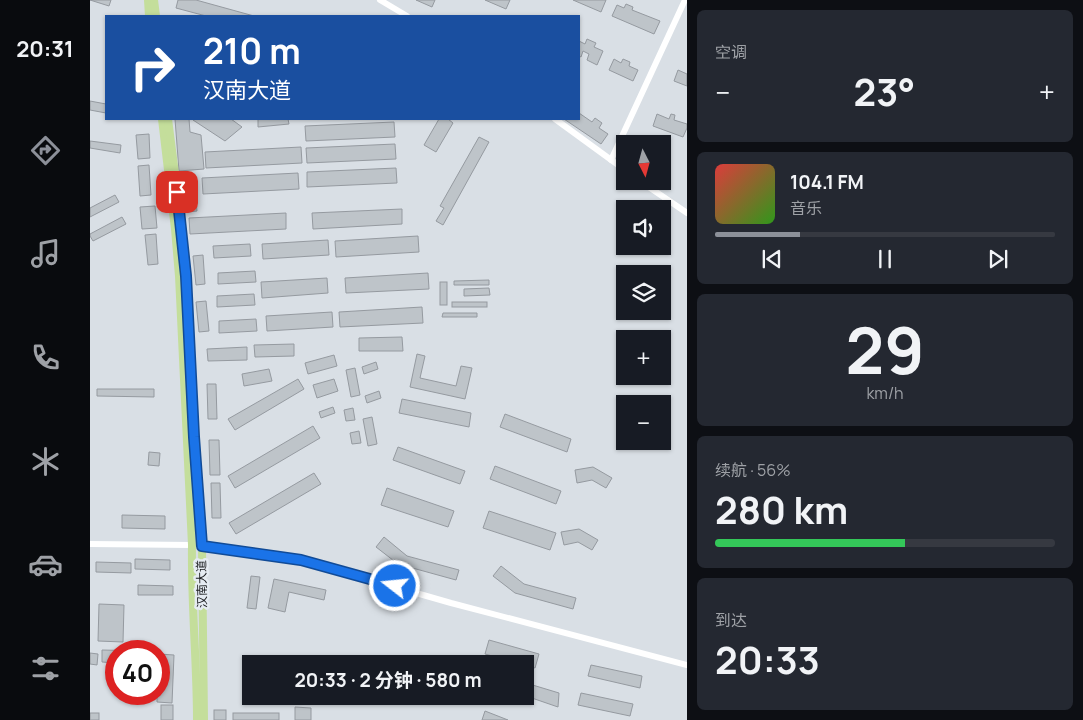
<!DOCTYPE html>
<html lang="zh">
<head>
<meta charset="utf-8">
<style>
  :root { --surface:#171b24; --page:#242831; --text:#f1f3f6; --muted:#9ea1a6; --line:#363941; --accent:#8c9099 }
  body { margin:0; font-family:Manrope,"Noto Sans SC",sans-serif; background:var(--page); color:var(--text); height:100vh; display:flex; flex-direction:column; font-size:19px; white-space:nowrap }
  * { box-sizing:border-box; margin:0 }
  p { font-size:16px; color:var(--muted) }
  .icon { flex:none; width:28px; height:28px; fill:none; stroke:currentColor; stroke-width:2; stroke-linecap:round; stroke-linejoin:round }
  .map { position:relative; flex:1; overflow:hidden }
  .details { display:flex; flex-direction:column; gap:10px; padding:10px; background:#0d0f14; width:396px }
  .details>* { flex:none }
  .banner { position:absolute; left:15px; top:15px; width:475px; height:105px; border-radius:0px; box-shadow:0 1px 4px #0004; background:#1a4fa0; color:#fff; overflow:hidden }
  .needle { width:32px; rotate:174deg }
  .buttons { position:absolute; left:526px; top:135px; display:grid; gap:10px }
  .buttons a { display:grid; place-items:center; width:55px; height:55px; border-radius:0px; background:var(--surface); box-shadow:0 1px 4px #0004; font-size:25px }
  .speed { position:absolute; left:15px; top:640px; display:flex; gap:10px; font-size:25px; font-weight:700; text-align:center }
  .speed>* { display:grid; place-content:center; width:65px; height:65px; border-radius:50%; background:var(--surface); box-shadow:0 1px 4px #0004; line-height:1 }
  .speed .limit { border:8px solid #d22; background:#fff; color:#111 }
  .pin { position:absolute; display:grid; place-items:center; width:42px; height:42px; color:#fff; margin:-21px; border-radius:10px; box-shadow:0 2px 8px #0006 }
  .me { position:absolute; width:55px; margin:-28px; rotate:286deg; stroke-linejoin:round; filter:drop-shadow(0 0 4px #0008) }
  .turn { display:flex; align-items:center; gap:18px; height:105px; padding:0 15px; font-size:22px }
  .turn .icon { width:65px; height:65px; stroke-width:2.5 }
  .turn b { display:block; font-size:35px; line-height:42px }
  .big { font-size:38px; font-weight:700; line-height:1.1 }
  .details .tile { flex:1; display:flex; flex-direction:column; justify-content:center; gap:8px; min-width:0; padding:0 18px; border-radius:8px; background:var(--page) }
  .details .dial { align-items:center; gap:0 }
  .dial b { font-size:65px; line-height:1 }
  .song { display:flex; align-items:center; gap:15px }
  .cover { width:60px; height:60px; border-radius:8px; background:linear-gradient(135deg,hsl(0 70% 55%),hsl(110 70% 35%)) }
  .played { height:5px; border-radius:2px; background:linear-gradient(90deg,var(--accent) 25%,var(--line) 25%) }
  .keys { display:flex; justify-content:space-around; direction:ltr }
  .heat { display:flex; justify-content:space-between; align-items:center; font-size:28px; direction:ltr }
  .charge { height:8px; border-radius:4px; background:linear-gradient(90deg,#34c759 56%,var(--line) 0) }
  .trip { position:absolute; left:152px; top:655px; width:292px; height:50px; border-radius:0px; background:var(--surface); box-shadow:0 1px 4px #0004; font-weight:700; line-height:50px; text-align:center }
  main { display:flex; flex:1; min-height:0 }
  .menu { display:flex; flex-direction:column; width:90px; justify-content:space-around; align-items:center; background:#090b0e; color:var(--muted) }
  .menu .icon { width:35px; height:35px }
  .menu .on { color:var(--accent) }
  .menu b { font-size:22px; color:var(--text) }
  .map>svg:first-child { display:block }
</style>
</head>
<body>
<main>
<nav class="menu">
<b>20:31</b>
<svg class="icon on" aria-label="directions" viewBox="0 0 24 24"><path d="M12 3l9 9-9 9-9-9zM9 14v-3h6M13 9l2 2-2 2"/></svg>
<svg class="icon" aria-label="music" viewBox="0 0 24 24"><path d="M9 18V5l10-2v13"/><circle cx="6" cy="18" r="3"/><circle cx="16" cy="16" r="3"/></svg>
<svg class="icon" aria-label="phone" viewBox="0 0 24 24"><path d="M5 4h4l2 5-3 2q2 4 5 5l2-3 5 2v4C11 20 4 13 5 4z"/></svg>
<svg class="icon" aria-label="climate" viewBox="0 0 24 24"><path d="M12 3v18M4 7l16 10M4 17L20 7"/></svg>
<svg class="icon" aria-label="car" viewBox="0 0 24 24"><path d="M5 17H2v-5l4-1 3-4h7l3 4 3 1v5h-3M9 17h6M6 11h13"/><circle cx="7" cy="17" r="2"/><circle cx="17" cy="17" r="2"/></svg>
<svg class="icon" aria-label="filters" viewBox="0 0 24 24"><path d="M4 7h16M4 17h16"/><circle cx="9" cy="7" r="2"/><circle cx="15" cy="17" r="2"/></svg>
</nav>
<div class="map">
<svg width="597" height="720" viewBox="0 0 597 720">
  <rect width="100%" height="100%" fill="#d9dfe5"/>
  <!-- building -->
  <g fill="#bec4c9" stroke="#959aa0">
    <polygon points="0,0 21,0 19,6"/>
    <polygon points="88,0 106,0 164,16 116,16 86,8"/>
    <polygon points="326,0 345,0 342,7"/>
    <polygon points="395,0 420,0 416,9"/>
    <polygon points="483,0 516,0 511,12"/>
    <polygon points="536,4 543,7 542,10 570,21 564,34 522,16 527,5 534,8"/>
    <polygon points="497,39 506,43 504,47 513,51 507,65 497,60 499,54 493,51 491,57 489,56 489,41 495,44"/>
    <polygon points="524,59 531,63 533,59 540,62 539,66 548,70 543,81 519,70"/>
    <polygon points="588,70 597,74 597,86 584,81"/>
    <polygon points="0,101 16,104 16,113 0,110"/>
    <polygon points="489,113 502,122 505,118 512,123 509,128 518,134 511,144 474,119 489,119"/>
    <polygon points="567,114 579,119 581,114 585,115 584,120 597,124 597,128 593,137 563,126"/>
    <polygon points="85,119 99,119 100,132 111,135 114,169 89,171"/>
    <polygon points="103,119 141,119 152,127 135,141 103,120"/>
    <polygon points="168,119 198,119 199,124 168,127"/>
    <polygon points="349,119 358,119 363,123 346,152 334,145"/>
    <polygon points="304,122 305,137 216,141 215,126"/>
    <polygon points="59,134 60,158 48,159 46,135"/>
    <polygon points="389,137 399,142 353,225 346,221 354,208 350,206"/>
    <polygon points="0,141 31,145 30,153 0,148"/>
    <polygon points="305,144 306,159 217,163 216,148"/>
    <polygon points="211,147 212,163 116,168 115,152"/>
    <polygon points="59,165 61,195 50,196 48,166"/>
    <polygon points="306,168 307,183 217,187 217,172"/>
    <polygon points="208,173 209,189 113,194 112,178"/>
    <polygon points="104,181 107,211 97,212 95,182"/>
    <polygon points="25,195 29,202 0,217 0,208"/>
    <polygon points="65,206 67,228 52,229 50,207"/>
    <polygon points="312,209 312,224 223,229 222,213"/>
    <polygon points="196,213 196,229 100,234 99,218"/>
    <polygon points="32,217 36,224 3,241 0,236 0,234"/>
    <polygon points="66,234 68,264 58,265 55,235"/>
    <polygon points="328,236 329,252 246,257 245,241"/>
    <polygon points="238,240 239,255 173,259 172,244"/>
    <polygon points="160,244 161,256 124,258 123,246"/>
    <polygon points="113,255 115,284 106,285 103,256"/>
    <polygon points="165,271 166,282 128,284 128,273"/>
    <polygon points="338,273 339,289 256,293 255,278"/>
    <polygon points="237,278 238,293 172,298 171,282"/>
    <polygon points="399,280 399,285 364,285 364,281"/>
    <rect x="350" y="282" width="7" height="23"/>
    <polygon points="399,288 400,295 374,296 374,289"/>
    <polygon points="164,294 165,305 127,307 127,296"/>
    <polygon points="116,301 119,331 109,332 106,302"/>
    <rect x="362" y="302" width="35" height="5"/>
    <polygon points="332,307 333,323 250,327 249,312"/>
    <polygon points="242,312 243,327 177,331 176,316"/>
    <polygon points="353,313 387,313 387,317 352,317"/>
    <polygon points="166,319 167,331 129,333 129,321"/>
    <polygon points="312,337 313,351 269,351 269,338"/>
    <polygon points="204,344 204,356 165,357 164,345"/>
    <polygon points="157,347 157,360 118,361 117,349"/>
    <polygon points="327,354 335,356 330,378 366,386 371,366 382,368 375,399 320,387"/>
    <polygon points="244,355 247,366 218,374 215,363"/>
    <polygon points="286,362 288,369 274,374 272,367"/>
    <polygon points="265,368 270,395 261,397 256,370"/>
    <polygon points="179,369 182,381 154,386 152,374"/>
    <polygon points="208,379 214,389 145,430 138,419"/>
    <polygon points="244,379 248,391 227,398 223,385"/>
    <polygon points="117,384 126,384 127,419 118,419"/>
    <polygon points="7,389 64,389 64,397 7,396"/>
    <polygon points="289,391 291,398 277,403 275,396"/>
    <polygon points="312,399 381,413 379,427 309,413"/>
    <polygon points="243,407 245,413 231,418 229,412"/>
    <polygon points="263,408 265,420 256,421 254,410"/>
    <polygon points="415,414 481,439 477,452 410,427"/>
    <polygon points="282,417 287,444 278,446 273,419"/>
    <polygon points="223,426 230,438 145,488 138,476"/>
    <polygon points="269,431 271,443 262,444 260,433"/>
    <polygon points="119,440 129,440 130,475 120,475"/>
    <polygon points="308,447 375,471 370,484 303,460"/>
    <polygon points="59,452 70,453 69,466 58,465"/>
    <polygon points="405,466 471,491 466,504 400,479"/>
    <polygon points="503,467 522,478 516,488 502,480 487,483 485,470"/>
    <polygon points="224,473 231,484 146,534 139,523"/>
    <polygon points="121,483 130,483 131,518 122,518"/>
    <polygon points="297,488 364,511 358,527 291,505"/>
    <polygon points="399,511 466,533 460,550 393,528"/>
    <polygon points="32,515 75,516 75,529 32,528"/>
    <polygon points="489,529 508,540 502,550 488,542 474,545 471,532"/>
    <polygon points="294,537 317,556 369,570 366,580 308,564 286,547"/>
    <polygon points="45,559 80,560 80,570 45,569"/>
    <polygon points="6,562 41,563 41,573 6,572"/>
    <polygon points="411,566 434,584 486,598 483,609 425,593 403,576"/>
    <polygon points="161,576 170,577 166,609 157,608"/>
    <polygon points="184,579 236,590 234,600 199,592 195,612 178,608"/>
    <polygon points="48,585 83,586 83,595 48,595"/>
    <polygon points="9,604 34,605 33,642 8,641"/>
    <polygon points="399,640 449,654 445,668 436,665 436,664 432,664 395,654"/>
    <polygon points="12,650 57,651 26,651 26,663 12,662"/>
    <polygon points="0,653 8,654 7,665 0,664"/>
    <polygon points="69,654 84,655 82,703 67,702 67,694 69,694"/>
    <polygon points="501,665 552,676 550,688 498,676"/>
    <polygon points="436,683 469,693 468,707 436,696"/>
    <polygon points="491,693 543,704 540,716 488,705"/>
    <rect x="71" y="705" width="12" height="15"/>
    <polygon points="205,707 221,708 221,720 205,720"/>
    <rect x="124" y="710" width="12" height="10"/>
    <polygon points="395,711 418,720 392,720"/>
    <rect x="0" y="713" width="9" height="7"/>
    <rect x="143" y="713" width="46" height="7"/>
  </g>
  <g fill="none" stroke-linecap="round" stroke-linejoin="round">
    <!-- minor -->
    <g stroke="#fff" stroke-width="6">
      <polyline points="290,0 317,16"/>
      <polyline points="465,119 535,170"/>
      <polyline points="521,160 595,0"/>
      <polyline points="550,181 597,213"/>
      <polyline points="0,544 102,545 211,560 361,603 597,665"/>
    </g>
    <!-- major -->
    <g stroke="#c4de9b" stroke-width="8">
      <polyline points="58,0 59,16"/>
      <polyline points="64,0 66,16"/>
      <path d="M72,119L85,229L89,276L102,545C101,603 107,662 107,720"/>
      <polyline points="78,119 92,228 96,276 104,437 112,546 114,720"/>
    </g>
  </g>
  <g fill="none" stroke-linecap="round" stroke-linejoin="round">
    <!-- route casing -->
    <g stroke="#114b97" stroke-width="12">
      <polyline id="route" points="87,192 96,276 104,437 112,546 211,560 305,586"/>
    </g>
    <!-- route -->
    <use href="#route" stroke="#1a73e8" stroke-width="9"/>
  </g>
  <g text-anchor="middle" stroke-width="5" stroke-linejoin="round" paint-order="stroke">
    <!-- street labels -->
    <g font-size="12" fill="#17191b" stroke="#e6ecf2">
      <text transform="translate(112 584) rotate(-91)" y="4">汉南大道</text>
    </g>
  </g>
</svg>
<div class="buttons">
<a><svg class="needle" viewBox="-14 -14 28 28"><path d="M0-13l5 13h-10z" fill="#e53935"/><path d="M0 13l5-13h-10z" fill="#9ea1a6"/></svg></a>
<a><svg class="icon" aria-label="sound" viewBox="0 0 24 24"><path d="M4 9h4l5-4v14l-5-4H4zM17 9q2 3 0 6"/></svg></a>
<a><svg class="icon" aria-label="layers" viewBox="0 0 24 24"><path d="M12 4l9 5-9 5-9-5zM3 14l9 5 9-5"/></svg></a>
<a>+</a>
<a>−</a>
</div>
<div class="speed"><div class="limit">40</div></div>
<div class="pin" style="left:87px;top:192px;background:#d93025"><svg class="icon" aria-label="arrive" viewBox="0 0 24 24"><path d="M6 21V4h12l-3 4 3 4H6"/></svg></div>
<svg class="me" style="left:305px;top:586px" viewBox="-20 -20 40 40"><circle r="17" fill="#1a73e8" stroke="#fff" stroke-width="3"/><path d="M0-11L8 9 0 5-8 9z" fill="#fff"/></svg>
<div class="trip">20:33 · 2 分钟 · 580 m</div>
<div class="banner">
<div class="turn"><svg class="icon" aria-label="right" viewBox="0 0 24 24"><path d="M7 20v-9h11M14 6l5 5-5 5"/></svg><div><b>210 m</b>汉南大道</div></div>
</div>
</div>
<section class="details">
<div class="tile"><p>空调</p>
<div class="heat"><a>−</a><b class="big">23°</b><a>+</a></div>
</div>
<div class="tile">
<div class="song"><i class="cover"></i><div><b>104.1 FM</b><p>音乐</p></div></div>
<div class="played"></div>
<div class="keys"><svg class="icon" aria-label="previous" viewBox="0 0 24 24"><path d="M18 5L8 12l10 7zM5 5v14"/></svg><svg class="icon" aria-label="pause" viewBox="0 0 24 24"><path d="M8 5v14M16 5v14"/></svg><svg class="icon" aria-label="next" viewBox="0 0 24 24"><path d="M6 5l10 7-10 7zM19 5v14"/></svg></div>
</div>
<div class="tile dial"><b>29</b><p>km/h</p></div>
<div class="tile"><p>续航 · 56%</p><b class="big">280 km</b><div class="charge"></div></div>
<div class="tile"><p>到达</p><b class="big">20:33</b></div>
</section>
</main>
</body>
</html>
